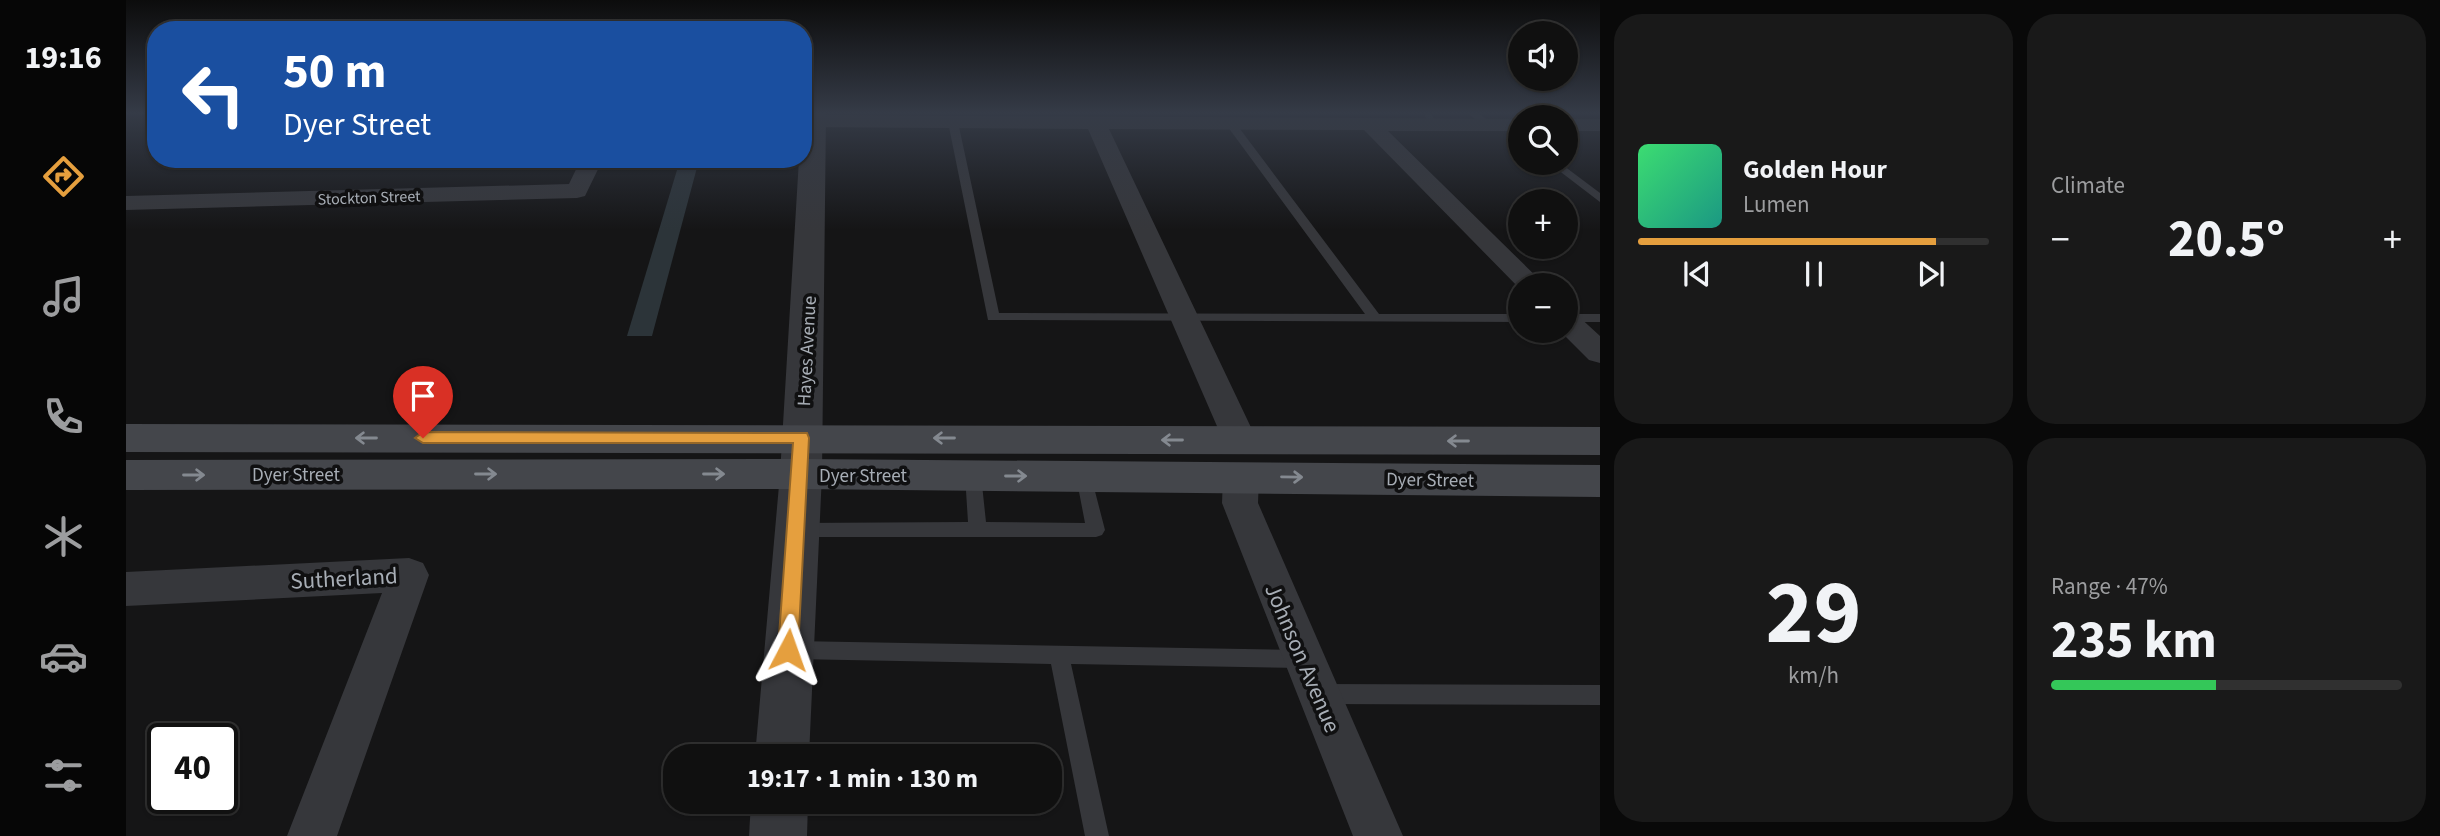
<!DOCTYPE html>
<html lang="en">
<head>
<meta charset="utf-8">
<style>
  :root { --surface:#101010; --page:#191919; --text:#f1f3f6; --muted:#9c9d9f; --line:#303030; --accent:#e59f3e }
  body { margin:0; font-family:"Source Sans 3",sans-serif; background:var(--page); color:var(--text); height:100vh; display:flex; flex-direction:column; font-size:26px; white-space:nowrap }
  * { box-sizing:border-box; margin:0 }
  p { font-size:23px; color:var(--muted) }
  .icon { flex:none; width:38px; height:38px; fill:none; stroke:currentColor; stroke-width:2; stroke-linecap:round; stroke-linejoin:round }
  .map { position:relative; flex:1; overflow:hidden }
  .details { display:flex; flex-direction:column; gap:14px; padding:14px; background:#090909; width:840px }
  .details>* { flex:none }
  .hud { position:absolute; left:21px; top:21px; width:665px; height:147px; border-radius:28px; box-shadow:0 2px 5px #0004,0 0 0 2px var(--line); background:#1a4fa0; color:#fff; overflow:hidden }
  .fabs { position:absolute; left:1382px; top:21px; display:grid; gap:14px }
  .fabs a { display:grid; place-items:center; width:70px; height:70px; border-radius:50%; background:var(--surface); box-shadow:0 2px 5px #0004,0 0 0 2px var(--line); font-size:35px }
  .speed { position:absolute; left:21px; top:723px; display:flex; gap:14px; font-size:35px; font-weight:700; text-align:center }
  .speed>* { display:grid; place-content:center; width:91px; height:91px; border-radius:50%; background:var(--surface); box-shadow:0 2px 5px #0004,0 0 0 2px var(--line); line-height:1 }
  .speed .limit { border:4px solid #111; border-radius:10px; background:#fff; color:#111 }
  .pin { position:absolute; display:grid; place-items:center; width:60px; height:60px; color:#fff; margin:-72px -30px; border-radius:50% 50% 50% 0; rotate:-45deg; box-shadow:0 0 7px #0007 }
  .pin .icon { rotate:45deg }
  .me { position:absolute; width:77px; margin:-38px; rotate:4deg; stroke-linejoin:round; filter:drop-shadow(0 0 5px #0008) }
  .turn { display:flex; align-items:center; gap:24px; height:147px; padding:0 21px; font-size:32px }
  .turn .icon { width:91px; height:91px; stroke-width:2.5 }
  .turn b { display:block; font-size:49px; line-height:60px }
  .big { font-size:52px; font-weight:700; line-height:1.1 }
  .details .widget { flex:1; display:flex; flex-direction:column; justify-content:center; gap:10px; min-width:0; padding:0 24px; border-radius:28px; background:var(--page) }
  .details .dial { align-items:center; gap:0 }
  .dial b { font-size:91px; line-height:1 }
  .song { display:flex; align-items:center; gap:21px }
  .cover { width:84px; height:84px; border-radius:10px; background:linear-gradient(135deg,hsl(140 70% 55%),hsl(170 70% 35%)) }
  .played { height:7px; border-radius:4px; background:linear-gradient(90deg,var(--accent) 85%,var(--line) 85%) }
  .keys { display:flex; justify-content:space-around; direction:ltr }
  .heat { display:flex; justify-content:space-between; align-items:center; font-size:38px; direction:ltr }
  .charge { height:10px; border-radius:5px; background:linear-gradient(90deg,#34c759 47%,var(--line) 0) }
  .details .tiles { flex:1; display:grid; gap:14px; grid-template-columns:repeat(2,1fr) }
  .trip { position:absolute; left:537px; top:744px; width:399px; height:70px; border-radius:28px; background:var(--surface); box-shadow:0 2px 5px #0004,0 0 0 2px var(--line); font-weight:700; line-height:70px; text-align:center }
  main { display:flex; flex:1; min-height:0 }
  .menu { display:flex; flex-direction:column; width:126px; justify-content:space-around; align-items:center; background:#060606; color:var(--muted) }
  .menu .icon { width:49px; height:49px }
  .menu .on { color:var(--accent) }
  .menu b { font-size:32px; color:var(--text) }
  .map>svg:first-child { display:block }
</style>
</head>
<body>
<main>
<nav class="menu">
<b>19:16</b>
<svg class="icon on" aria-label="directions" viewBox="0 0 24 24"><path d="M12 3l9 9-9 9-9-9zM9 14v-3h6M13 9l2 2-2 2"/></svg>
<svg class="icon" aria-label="music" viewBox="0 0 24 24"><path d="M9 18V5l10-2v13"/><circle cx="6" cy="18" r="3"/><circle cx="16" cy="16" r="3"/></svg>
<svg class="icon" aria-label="phone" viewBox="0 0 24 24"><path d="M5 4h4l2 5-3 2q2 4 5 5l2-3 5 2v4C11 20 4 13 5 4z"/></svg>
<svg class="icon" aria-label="climate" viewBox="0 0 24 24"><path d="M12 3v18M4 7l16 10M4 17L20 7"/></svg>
<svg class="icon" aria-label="car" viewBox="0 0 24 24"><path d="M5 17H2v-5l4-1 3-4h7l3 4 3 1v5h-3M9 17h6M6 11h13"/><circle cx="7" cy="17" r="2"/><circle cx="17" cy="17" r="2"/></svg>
<svg class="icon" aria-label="filters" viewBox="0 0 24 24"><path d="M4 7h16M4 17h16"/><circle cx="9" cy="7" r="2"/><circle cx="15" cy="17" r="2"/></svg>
</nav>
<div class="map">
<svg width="1474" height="836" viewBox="0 0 1474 836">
  <rect width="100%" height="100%" fill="#151516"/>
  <!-- water -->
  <polygon fill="#2c3439" points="554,160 573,160 526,336 501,336"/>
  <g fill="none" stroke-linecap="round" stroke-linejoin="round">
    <!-- stream -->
    <polyline stroke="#2c3439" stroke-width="6" points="1301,113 1307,124"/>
    <!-- service -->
    <g fill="#36373b" fill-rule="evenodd">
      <polygon points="1342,113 1353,113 1367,125 1358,127"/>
      <polygon points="1403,113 1414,113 1419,117 1408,117"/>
      <polygon points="827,119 832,122 873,313 1239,314 1099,123 1104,120 1108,121 1253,314 1395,314 1395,322 862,320 822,122"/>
      <polygon points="1376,123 1384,123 1395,132 1395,140 1376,127"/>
      <polygon points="1423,163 1434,163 1474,193 1474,202"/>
      <rect x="1440" y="314" width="34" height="8"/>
      <polygon points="847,469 853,471 855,475 860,522 959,523 950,476 952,472 964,472 979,530 976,535 970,537 673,537 667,535 664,530 667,525 673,523 842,522 839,475 841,471"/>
      <polygon points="668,641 1176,650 1183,652 1186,659 1183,666 1176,668 945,664 983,836 959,836 925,664 668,659 661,656 658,650 661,644"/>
      <polygon points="1194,684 1474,685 1474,705 1194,704 1186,701 1183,694 1186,687"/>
    </g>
    <!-- minor -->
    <g fill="#36373b" fill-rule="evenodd">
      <polygon points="677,115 1395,119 1395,131 1262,131 1419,285 1395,285 1395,290 1238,130 983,129 1131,440 1126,449 1114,452 1102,449 1097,440 962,129 677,127"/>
      <rect x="1440" y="119" width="34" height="12"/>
      <polygon points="455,159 477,159 459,196 451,198 0,210 0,196 443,184"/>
      <polygon points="1440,311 1450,314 1474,336 1474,363 1463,360 1434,331 1440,331"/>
      <polygon points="1115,464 1128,468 1133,477 1132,503 1277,836 1227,836 1096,503 1097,477 1102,468"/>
      <polygon points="283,558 297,563 303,575 211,836 161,836 256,593 0,606 0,572"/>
    </g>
    <!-- tertiary -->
    <g fill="#36373b" fill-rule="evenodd">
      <polygon points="677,113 700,113 696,474 683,756 629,756 654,474 673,159 677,159"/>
      <polygon points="625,802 682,802 681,836 623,836"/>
    </g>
    <!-- secondary -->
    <g fill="#44464b" fill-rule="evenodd">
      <polygon points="0,424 1474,427 1474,455 0,452"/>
      <polygon points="675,459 1474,465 1474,497 675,489 0,490 0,460"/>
    </g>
  </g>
  <!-- one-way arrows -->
  <defs><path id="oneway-shaft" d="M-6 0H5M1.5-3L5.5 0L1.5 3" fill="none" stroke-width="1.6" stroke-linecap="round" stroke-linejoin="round" transform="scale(1.75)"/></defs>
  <g stroke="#848990">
    <use href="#oneway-shaft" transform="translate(240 438) rotate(180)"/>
    <use href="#oneway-shaft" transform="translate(818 438) rotate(-180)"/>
    <use href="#oneway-shaft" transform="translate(1046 440) rotate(-180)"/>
    <use href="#oneway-shaft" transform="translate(1332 441) rotate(-180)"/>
    <use href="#oneway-shaft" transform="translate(360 474)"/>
    <use href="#oneway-shaft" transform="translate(588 474)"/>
    <use href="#oneway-shaft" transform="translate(68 475)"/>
    <use href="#oneway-shaft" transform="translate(890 476)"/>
    <use href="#oneway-shaft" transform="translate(1166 477) rotate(1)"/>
  </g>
  <!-- sky -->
  <linearGradient id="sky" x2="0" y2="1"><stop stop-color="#0c0c0c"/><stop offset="0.49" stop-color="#353b47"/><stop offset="1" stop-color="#353b47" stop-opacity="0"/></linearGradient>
  <rect width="1474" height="230" fill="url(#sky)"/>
  <!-- route -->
  <polygon fill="#e59f3e" stroke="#956728" stroke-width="2" points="297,432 681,433 683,438 672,650 669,656 662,659 655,656 652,650 667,443 297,443 289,438"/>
  <g text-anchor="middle" stroke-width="7" stroke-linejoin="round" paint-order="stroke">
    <!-- far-street labels -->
    <g font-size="16" fill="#a7adb5" stroke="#101011">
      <text transform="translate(243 197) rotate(-2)" y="6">Stockton Street</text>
    </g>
    <!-- street labels -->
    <g font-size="19" fill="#a7adb5" stroke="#101011">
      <text transform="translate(680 351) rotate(-87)" y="7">Hayes Avenue</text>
      <text x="170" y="481">Dyer Street</text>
      <text x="737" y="482">Dyer Street</text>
      <text transform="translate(1304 479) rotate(1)" y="7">Dyer Street</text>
    </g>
    <!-- near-street labels -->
    <g font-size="23" fill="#a7adb5" stroke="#101011">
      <text transform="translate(218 578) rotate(-3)" y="8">Sutherland</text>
      <text transform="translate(1177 658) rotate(67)" y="8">Johnson Avenue</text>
    </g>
  </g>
</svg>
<div class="fabs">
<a><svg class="icon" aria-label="sound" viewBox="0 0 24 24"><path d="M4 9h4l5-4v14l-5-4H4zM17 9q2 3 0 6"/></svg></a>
<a><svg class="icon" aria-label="search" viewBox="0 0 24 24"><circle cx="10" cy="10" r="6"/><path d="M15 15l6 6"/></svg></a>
<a>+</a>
<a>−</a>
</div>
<div class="speed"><div class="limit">40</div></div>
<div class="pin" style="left:297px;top:438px;background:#d93025"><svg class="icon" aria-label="arrive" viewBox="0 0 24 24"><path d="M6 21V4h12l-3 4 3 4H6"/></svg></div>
<svg class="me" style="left:662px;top:650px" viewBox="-20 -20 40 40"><path d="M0-17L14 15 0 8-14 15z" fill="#e59f3e" stroke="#fff" stroke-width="4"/></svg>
<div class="trip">19:17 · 1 min · 130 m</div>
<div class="hud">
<div class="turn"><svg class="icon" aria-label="left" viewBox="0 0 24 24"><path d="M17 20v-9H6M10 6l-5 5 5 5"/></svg><div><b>50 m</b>Dyer Street</div></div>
</div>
</div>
<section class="details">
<div class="tiles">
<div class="widget">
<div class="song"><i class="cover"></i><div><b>Golden Hour</b><p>Lumen</p></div></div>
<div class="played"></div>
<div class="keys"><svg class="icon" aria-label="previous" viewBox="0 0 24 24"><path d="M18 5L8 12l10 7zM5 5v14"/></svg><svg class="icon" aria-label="pause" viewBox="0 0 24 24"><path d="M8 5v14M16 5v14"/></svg><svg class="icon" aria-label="next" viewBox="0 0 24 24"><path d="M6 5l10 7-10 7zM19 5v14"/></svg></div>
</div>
<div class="widget"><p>Climate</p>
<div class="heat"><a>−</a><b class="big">20.5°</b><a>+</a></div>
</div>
<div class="widget dial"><b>29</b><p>km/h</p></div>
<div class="widget"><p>Range · 47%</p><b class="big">235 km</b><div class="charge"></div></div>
</div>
</section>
</main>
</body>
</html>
